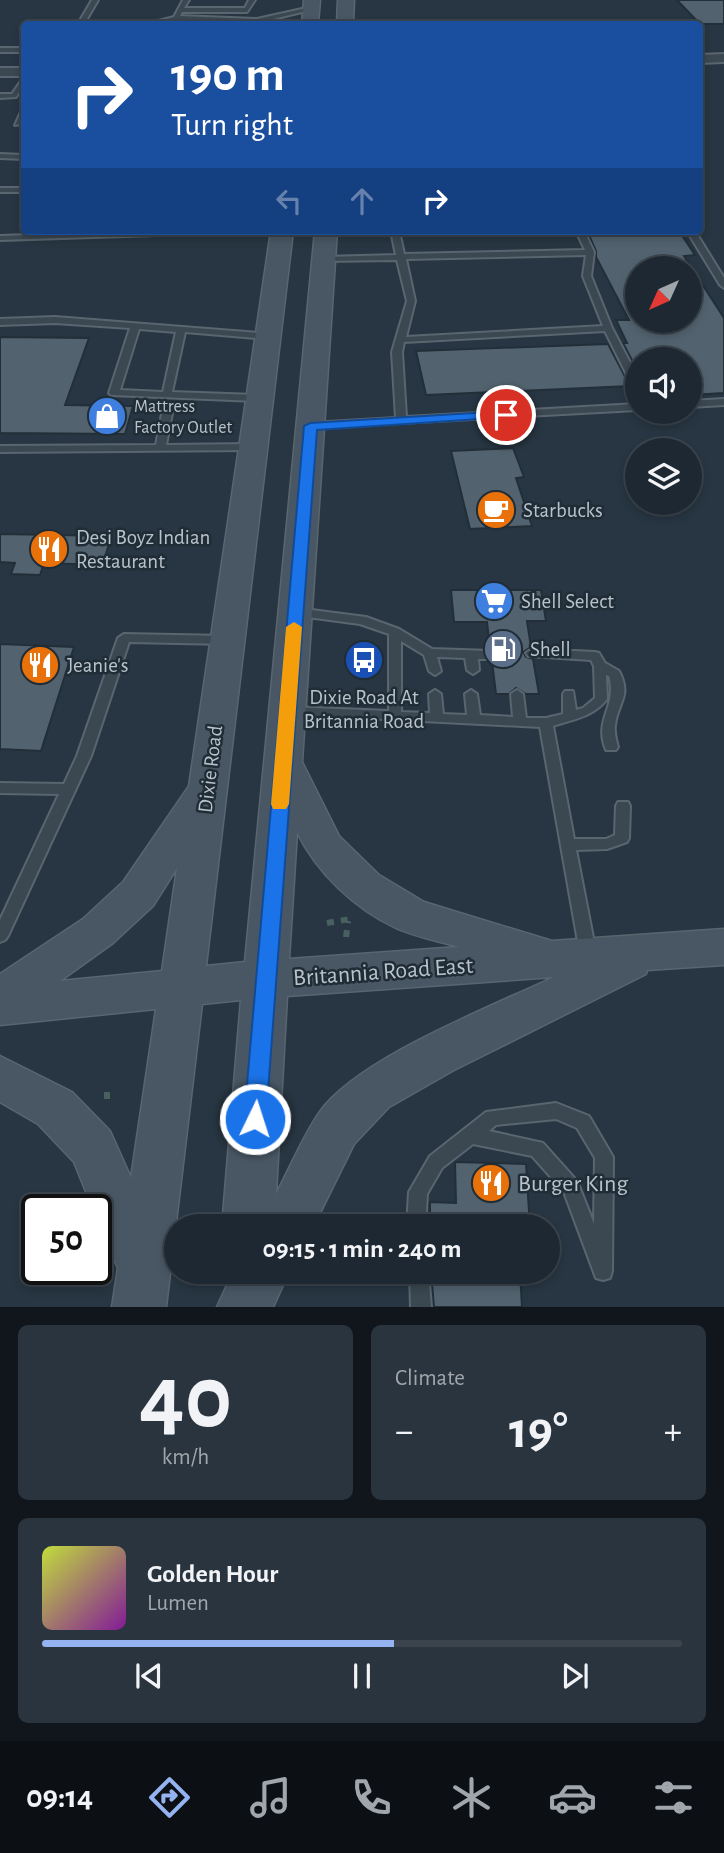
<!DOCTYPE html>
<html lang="en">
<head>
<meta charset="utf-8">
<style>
  :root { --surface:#1d2832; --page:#2a343e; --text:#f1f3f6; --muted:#a0a6ac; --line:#3b444d; --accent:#95b2f1 }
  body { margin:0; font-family:"Alegreya Sans",sans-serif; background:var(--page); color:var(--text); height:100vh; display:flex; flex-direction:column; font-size:26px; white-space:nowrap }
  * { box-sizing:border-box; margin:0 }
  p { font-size:23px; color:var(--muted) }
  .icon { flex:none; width:38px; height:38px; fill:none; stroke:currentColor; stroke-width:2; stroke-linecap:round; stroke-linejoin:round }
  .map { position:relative; height:1307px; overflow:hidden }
  .side { display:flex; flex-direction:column; gap:18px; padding:18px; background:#10161c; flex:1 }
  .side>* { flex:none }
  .banner { position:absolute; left:21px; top:21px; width:682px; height:214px; border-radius:7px; box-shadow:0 4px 10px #0003,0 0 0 2px var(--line); background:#1a4fa0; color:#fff; overflow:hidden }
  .needle { width:46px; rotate:225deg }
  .tools { position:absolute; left:625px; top:256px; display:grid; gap:14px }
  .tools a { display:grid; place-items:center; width:77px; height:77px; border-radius:50%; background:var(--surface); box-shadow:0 4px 10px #0003,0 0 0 2px var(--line); font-size:35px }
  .speed { position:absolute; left:21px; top:1194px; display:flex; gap:14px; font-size:35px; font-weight:700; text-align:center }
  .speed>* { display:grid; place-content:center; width:91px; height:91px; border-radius:50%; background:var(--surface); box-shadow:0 4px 10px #0003,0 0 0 2px var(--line); line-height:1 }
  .speed .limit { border:4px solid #111; border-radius:10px; background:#fff; color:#111 }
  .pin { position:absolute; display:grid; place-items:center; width:60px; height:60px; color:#fff; margin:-30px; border:4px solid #fff; border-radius:50%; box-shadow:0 2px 7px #0007 }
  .me { position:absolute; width:77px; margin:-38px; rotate:4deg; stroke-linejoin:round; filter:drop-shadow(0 0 5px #0008) }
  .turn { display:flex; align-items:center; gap:24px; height:147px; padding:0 35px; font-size:32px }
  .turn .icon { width:91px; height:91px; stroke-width:2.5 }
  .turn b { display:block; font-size:49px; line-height:60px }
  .lanes { display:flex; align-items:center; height:66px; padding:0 35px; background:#0003; justify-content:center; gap:35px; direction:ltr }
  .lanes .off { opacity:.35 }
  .big { font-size:52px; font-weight:700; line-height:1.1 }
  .side .tile { flex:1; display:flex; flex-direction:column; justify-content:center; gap:10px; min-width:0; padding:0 24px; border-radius:10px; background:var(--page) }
  .side .dial { align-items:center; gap:0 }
  .dial b { font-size:91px; line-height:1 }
  .song { display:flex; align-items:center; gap:21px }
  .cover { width:84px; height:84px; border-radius:10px; background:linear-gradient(135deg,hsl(70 70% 55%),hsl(290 70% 35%)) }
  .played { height:7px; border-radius:4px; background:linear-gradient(90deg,var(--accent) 55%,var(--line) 55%) }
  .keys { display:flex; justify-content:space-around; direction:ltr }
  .heat { display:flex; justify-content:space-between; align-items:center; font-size:38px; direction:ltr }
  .side .tiles { flex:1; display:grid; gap:18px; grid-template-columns:1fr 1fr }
  .tile:last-child { grid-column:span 2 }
  .trip { position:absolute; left:164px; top:1214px; width:396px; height:70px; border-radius:35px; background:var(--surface); box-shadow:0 4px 10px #0003,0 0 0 2px var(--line); font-weight:700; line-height:70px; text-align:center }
  .tabs { display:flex; height:112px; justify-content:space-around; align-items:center; background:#0c1014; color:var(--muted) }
  .tabs .icon { width:49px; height:49px }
  .tabs .active { color:var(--accent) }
  .tabs b { font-size:32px; color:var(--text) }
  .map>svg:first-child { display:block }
</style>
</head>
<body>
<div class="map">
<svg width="724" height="1307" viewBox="0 0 724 1307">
  <rect width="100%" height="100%" fill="#273642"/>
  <!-- building -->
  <g fill="#52636f" stroke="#222f39" stroke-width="2" fill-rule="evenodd">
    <polygon points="677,0 724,0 724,24 700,24"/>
    <path d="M587,231H679L695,255L684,256L724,318V393L690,395V359H637V370L623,343H627L616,320H629L596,257V251ZM637,268H690V320H637Z"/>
    <polygon points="0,337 89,338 65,405 133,406 125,434 0,433"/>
    <polygon points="608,344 630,386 426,395 416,351"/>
    <polygon points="513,448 524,477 516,478 532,526 470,529 451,451"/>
    <polygon points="0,534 111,536 103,565 44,563 40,575 11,574 15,563 0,562"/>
    <polygon points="451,590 541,590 546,621 527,621 531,647 523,652 526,657 533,659 539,694 526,694 516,688 509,694 496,694 492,661 499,654 490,648 487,622 454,622"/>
    <polygon points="0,644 74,647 41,751 0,749"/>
    <polygon points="455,1162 526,1164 530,1227 430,1227 430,1202 456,1203"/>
    <polygon points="431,1272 520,1272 522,1307 434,1307"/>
  </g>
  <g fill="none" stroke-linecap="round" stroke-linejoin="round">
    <!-- lane casing -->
    <g stroke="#59656f" stroke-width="4">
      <g id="lane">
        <polygon points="92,0 98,0 84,24 78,24"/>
        <polygon points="183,0 189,0 184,8 245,8 249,0 255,0 247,12 182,12 180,16 257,19 311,7 314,9 257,23 176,20 155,24 147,24 174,17"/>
        <rect x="0" y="48" width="24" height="4"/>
        <polygon points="24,77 24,84 16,97 0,98 0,94 12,94"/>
        <polygon points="24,110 24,117 20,124 15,125 21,112"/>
        <polygon points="0,154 24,155 24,159 0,158"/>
        <rect x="0" y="188" width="24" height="4"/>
        <polygon points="145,231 223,231 219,233 0,240 0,236"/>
        <path d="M391,231H399L404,254L585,250L576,231H584L594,252L591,276L612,328L637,376V388L632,385L605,331L404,342L402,352L406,417L637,404V410L307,428V424L310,423L396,418L392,352L407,301L397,260L324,261L320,259L324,257L396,255ZM586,255L583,276L603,326L406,337L415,301L406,259Z"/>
        <polygon points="687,231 695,231 724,278 724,288 720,285"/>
        <path d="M55,317L271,334L272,336L268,339L185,332L172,392L259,395L264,398L259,401L111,395L109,393L130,328L55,323L0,325V319ZM139,329L176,332L163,392L120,390Z"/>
        <polygon points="724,399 724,405 690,407 690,401"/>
        <polygon points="168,405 173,408 166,445 252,444 257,447 252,450 0,452 0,446 156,445 163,408"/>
        <path d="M296,608L366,617L399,629L432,649L491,651L497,655L491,659H478L479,670L473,674L467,670L465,658L437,657L441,671L435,675L429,671L424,655L401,641V712L430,713L429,694L435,690L441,694L443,714L467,715L465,694L471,690L477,694L480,715L513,717L511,694L517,690L523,694L526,718H546L563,714V694L565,691H573L576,710L583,708L595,698L594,666L591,660L528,656L526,653L532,649L595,652L599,653L605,663L619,671C632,696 618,702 615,725C614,732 616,740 618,747L616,750H606C593,719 618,707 609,676L606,675L607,699C593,717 574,719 553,726L574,839H606L615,835L616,806L618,802H628L630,806L629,838L627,842L607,849L576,850L596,953L593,957L588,959L583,957L580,953L540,727L285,714L284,711L285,708L290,707L389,711V634L360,624L292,615L290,612Z"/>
        <polygon points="124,634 227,636 233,640 227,644 129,642 91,756 8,936 5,940 0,942 0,920 59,794 0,793 0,783 64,784 77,756 118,638"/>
        <path d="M556,1103L589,1116L613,1157L612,1271L610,1278L603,1280L596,1278L564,1192L532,1156L473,1144L442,1168L427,1194L425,1227H407L409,1192L430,1156L486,1112ZM556,1119L577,1128L595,1158L594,1224L577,1181L543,1143L489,1131L496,1125Z"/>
        <polygon points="410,1272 428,1272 431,1307 411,1307"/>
      </g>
    </g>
    <!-- street casing -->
    <g stroke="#59656f" stroke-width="4">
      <g id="street">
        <polygon points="724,54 724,62 700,63 700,55"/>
        <rect x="0" y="68" width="24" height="8"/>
      </g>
    </g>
    <!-- secondary casing -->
    <g stroke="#59656f" stroke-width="3">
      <g id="secondary">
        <polygon points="304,0 320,0 318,24 302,24"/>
        <polygon points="338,0 354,0 353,24 337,24"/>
        <path d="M271,231H293L206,966L245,962L315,231H337L302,762L339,836L379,875L424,902L552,941L724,929V965L647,970L646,974L454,1070L389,1107L354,1144L313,1227H222L241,1000L202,1004L166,1307H112L118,1268L96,1217V1209H93L74,1162L38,1124L0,1102V1056L72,1092L110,1131L131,1178L156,1009L0,1025V974L83,919L123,882L189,786ZM297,832C317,873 355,909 396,928C416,937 438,941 459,947L289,959ZM177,868L162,971L60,981L113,943L153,906ZM554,977C491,1007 356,1059 319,1113C302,1138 290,1168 276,1194L287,996Z"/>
        <polygon points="233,1272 289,1272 273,1307 217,1307"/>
      </g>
    </g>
    <!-- path -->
    <g stroke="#496060" stroke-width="6" stroke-dasharray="7 7" stroke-linecap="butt">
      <polyline points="327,923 350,919"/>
      <polyline points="346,937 348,921"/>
      <polyline points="107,1092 107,1104"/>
    </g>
    <!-- lane -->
    <use href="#lane" fill="#3b4851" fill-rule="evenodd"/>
    <!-- street -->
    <use href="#street" fill="#3b4851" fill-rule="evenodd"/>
    <!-- secondary -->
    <use href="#secondary" fill="#495764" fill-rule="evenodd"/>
  </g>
  <!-- route -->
  <polygon fill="#1a73e8" stroke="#114b97" stroke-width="2" points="506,411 512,415 510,417 317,430 266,1119 263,1126 255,1129 247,1126 244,1119 304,426 310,423"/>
  <!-- slow -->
  <polygon fill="#f59e0b" points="294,622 302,627 289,804 286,809 273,809 271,804 286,627"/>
  <!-- icons -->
  <defs>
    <g id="shop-disc" transform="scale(2.0125)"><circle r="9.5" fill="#3f7fe0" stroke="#202d37"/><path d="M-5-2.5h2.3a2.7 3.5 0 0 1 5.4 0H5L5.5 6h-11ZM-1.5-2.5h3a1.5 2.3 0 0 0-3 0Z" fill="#fff"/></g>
    <g id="cafe-disc" transform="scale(2.0125)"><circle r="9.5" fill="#e8710a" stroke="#202d37"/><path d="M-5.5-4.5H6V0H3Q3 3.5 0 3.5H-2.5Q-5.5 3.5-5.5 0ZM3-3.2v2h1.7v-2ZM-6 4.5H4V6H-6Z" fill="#fff"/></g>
    <g id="restaurant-disc" transform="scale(2.0125)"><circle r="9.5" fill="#e8710a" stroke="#202d37"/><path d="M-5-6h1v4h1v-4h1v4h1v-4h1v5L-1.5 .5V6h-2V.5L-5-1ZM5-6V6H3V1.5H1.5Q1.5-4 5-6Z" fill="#fff"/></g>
    <g id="supermarket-disc" transform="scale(2.0125)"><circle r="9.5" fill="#3f7fe0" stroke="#202d37"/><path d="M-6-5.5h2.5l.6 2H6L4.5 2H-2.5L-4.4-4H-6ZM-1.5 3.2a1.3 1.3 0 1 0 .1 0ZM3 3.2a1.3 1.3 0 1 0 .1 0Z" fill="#fff"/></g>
    <g id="fuel-disc" transform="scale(2.0125)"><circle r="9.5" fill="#5c6f8a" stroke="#202d37"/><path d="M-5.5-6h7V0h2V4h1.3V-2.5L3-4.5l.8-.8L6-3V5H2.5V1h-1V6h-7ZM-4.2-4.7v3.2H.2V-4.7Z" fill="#fff"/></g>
    <g id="bus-disc" transform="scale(2.0125)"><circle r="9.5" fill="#1a4fb4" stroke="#202d37"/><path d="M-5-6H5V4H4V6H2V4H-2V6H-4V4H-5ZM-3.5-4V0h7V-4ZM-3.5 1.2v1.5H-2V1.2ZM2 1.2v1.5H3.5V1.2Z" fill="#fff"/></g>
  </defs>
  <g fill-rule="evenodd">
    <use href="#shop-disc" x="107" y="416"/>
    <use href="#cafe-disc" x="496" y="510"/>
    <use href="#restaurant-disc" x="49" y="549"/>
    <use href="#supermarket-disc" x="494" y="601"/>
    <use href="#fuel-disc" x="503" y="649"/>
    <use href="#bus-disc" x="364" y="660"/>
    <use href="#restaurant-disc" x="40" y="665"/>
    <use href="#restaurant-disc" x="491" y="1183"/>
  </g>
  <g text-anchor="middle" stroke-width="5" stroke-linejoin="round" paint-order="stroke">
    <!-- far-poi labels -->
    <g font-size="18" fill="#b8c2cb" stroke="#202d37" text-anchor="start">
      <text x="134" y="412">Mattress<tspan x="134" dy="21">Factory Outlet</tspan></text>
    </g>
    <!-- poi labels -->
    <g font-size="21" fill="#b8c2cb" stroke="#202d37" text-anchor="start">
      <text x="523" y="517">Starbucks</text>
      <text x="76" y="544">Desi Boyz Indian<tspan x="76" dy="24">Restaurant</tspan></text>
      <text x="521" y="608">Shell Select</text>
      <text x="530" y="656">Shell</text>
      <text x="67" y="672">Jeanie's</text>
      <text x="364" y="704" text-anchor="middle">Dixie Road At<tspan x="364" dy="24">Britannia Road</tspan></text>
    </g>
    <!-- street labels -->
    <g font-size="21" fill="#b8c2cb" stroke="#202d37">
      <text transform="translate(210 769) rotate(-83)" y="7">Dixie Road</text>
    </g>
    <!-- near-street labels -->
    <g font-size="24" fill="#b8c2cb" stroke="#202d37">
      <text transform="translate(383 971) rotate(-4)" y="8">Britannia Road East</text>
    </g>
    <!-- near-poi labels -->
    <g font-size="24" fill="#b8c2cb" stroke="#202d37" text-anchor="start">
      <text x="518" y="1191">Burger King</text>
    </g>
  </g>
</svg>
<div class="tools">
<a><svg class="needle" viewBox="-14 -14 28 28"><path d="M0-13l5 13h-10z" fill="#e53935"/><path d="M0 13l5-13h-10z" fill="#a0a6ac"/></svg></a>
<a><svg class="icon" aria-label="sound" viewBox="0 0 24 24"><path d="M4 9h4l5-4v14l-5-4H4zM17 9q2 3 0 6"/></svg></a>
<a><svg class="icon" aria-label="layers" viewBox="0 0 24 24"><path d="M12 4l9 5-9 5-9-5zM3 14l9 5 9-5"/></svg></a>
</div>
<div class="speed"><div class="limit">50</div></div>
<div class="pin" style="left:506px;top:415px;background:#d93025"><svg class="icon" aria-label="arrive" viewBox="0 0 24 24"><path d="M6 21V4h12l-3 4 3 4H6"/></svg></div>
<svg class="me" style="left:255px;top:1119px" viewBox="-20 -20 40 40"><circle r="17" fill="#1a73e8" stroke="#fff" stroke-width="3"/><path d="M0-11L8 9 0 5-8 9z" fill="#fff"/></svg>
<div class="trip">09:15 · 1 min · 240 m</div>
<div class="banner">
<div class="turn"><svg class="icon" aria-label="right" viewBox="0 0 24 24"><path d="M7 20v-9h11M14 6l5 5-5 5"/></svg><div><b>190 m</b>Turn right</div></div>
<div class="lanes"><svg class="icon off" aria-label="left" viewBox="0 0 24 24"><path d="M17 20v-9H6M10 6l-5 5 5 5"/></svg><svg class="icon off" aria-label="ahead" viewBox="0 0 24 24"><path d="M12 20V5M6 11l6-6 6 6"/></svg><svg class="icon" aria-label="right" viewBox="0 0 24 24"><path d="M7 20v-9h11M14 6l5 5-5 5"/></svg></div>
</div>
</div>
<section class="side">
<div class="tiles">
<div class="tile dial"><b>40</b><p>km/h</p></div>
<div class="tile"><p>Climate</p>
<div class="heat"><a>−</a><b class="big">19°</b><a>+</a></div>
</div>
<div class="tile">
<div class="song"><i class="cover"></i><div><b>Golden Hour</b><p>Lumen</p></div></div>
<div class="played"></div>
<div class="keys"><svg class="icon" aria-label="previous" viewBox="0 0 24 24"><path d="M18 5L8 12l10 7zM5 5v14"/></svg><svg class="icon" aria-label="pause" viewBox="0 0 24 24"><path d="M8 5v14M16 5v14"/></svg><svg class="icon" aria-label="next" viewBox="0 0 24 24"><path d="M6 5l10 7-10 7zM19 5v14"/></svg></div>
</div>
</div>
</section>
<nav class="tabs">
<b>09:14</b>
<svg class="icon active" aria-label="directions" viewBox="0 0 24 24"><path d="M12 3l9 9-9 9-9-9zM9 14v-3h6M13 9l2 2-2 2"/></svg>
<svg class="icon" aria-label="music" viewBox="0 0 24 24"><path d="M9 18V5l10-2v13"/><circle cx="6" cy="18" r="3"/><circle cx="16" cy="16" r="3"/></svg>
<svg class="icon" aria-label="phone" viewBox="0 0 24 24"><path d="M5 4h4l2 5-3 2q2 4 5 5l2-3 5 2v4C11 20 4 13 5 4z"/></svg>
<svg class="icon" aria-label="climate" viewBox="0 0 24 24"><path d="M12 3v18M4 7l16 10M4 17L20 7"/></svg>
<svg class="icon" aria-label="car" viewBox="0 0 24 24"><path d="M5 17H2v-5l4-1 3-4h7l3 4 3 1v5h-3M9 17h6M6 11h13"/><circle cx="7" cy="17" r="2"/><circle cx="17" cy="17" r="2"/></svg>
<svg class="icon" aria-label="filters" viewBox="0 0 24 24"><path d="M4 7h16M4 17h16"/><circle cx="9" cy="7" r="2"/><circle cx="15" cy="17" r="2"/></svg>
</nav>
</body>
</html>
